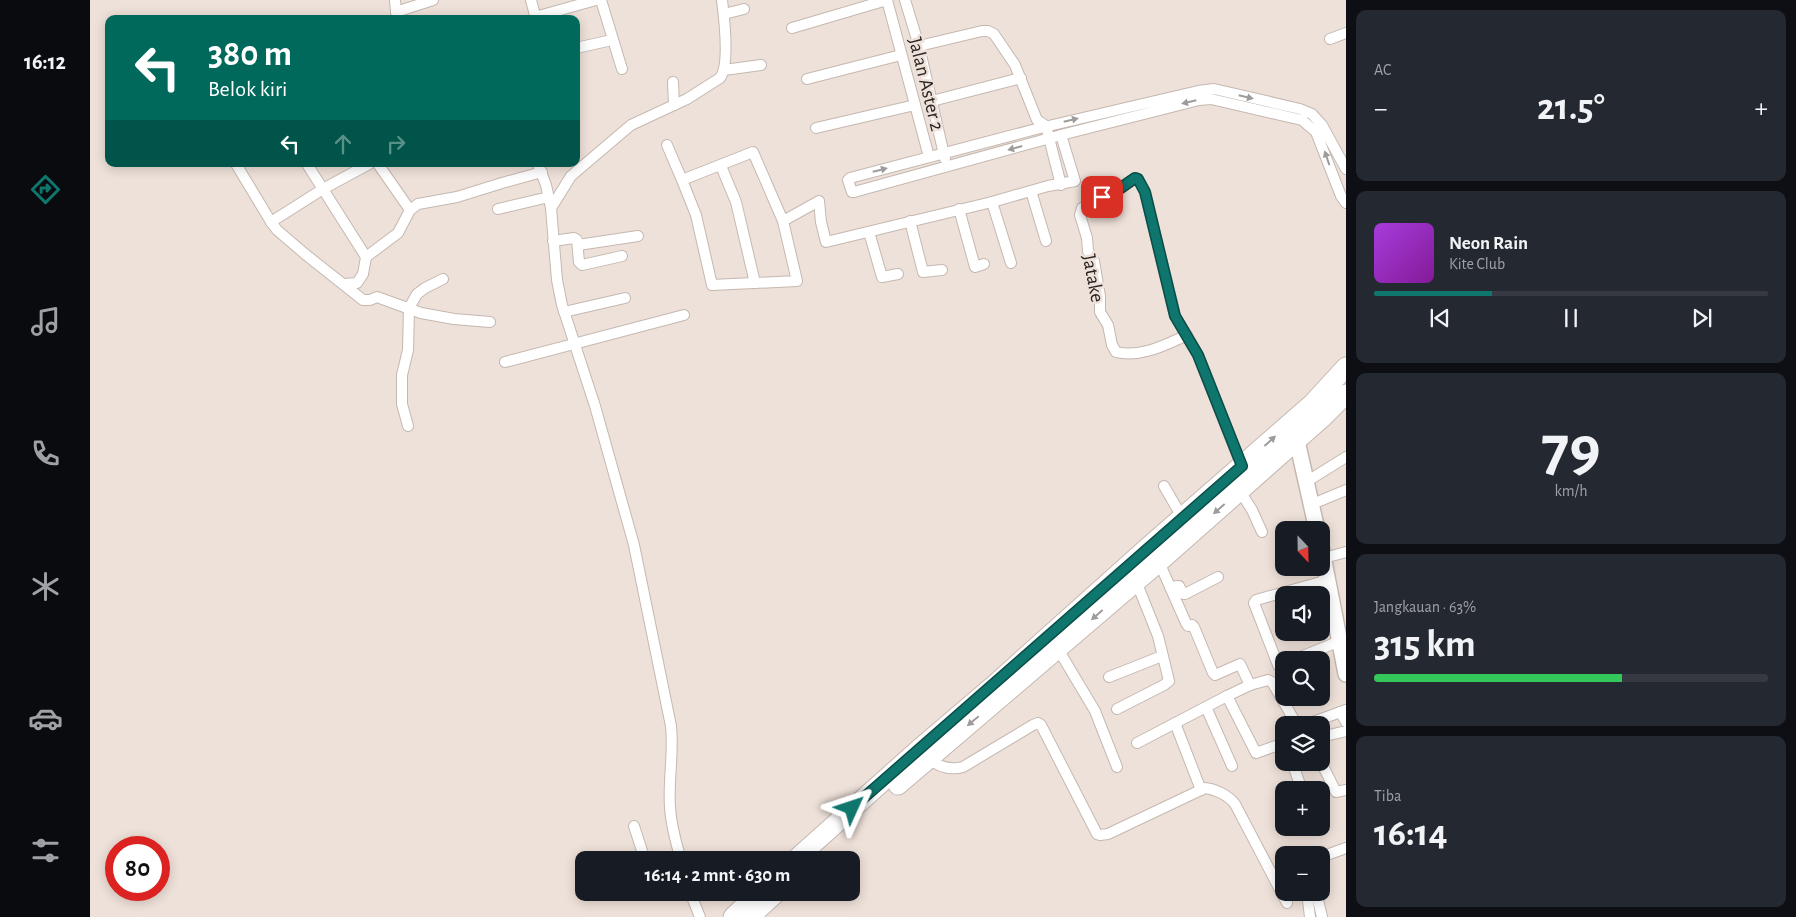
<!DOCTYPE html>
<html lang="id">
<head>
<meta charset="utf-8">
<style>
  :root { --surface:#171b24; --page:#242831; --text:#f1f3f6; --muted:#9ea1a6; --line:#363941; --accent:#0f766e }
  body { margin:0; font-family:"Alegreya Sans",sans-serif; background:var(--page); color:var(--text); height:100vh; display:flex; flex-direction:column; font-size:19px; white-space:nowrap }
  * { box-sizing:border-box; margin:0 }
  p { font-size:16px; color:var(--muted) }
  .icon { flex:none; width:28px; height:28px; fill:none; stroke:currentColor; stroke-width:2; stroke-linecap:round; stroke-linejoin:round }
  .map { position:relative; flex:1; overflow:hidden }
  .side { display:flex; flex-direction:column; gap:10px; padding:10px; background:#0d0f14; width:450px }
  .side>* { flex:none }
  .top-card { position:absolute; left:15px; top:15px; width:475px; height:152px; border-radius:10px; box-shadow:0 2px 12px #0003; background:#00695c; color:#fff; overflow:hidden }
  .needle { width:32px; rotate:158deg }
  .controls { position:absolute; left:1185px; top:521px; display:grid; gap:10px }
  .controls a { display:grid; place-items:center; width:55px; height:55px; border-radius:10px; background:var(--surface); box-shadow:0 2px 12px #0003; font-size:25px }
  .speed { position:absolute; left:15px; top:836px; display:flex; gap:10px; font-size:25px; font-weight:700; text-align:center }
  .speed>* { display:grid; place-content:center; width:65px; height:65px; border-radius:50%; background:var(--surface); box-shadow:0 2px 12px #0003; line-height:1 }
  .speed .limit { border:8px solid #d22; background:#fff; color:#111 }
  .pin { position:absolute; display:grid; place-items:center; width:42px; height:42px; color:#fff; margin:-21px; border-radius:10px; box-shadow:0 2px 8px #0006 }
  .me { position:absolute; width:55px; margin:-28px; rotate:48deg; stroke-linejoin:round; filter:drop-shadow(0 0 4px #0008) }
  .turn { display:flex; align-items:center; gap:18px; height:105px; padding:0 20px; font-size:22px }
  .turn .icon { width:65px; height:65px; stroke-width:2.5 }
  .turn b { display:block; font-size:35px; line-height:42px }
  .lanes { display:flex; align-items:center; height:48px; padding:0 20px; background:#0003; justify-content:center; gap:25px; direction:ltr }
  .lanes .off { opacity:.35 }
  .big { font-size:38px; font-weight:700; line-height:1.1 }
  .side .widget { flex:1; display:flex; flex-direction:column; justify-content:center; gap:8px; min-width:0; padding:0 18px; border-radius:10px; background:var(--page) }
  .side .dial { align-items:center; gap:0 }
  .dial b { font-size:65px; line-height:1 }
  .song { display:flex; align-items:center; gap:15px }
  .cover { width:60px; height:60px; border-radius:8px; background:linear-gradient(135deg,hsl(280 70% 55%),hsl(290 70% 35%)) }
  .played { height:5px; border-radius:2px; background:linear-gradient(90deg,var(--accent) 30%,var(--line) 30%) }
  .keys { display:flex; justify-content:space-around; direction:ltr }
  .heat { display:flex; justify-content:space-between; align-items:center; font-size:28px; direction:ltr }
  .charge { height:8px; border-radius:4px; background:linear-gradient(90deg,#34c759 63%,var(--line) 0) }
  .trip { position:absolute; left:485px; top:851px; width:285px; height:50px; border-radius:10px; background:var(--surface); box-shadow:0 2px 12px #0003; font-weight:700; line-height:50px; text-align:center }
  main { display:flex; flex:1; min-height:0 }
  .tab-bar { display:flex; flex-direction:column; width:90px; justify-content:space-around; align-items:center; background:#090b0e; color:var(--muted) }
  .tab-bar .icon { width:35px; height:35px }
  .tab-bar .current { color:var(--accent) }
  .tab-bar b { font-size:22px; color:var(--text) }
  .map>svg:first-child { display:block }
</style>
</head>
<body>
<main>
<nav class="tab-bar">
<b>16:12</b>
<svg class="icon current" aria-label="directions" viewBox="0 0 24 24"><path d="M12 3l9 9-9 9-9-9zM9 14v-3h6M13 9l2 2-2 2"/></svg>
<svg class="icon" aria-label="music" viewBox="0 0 24 24"><path d="M9 18V5l10-2v13"/><circle cx="6" cy="18" r="3"/><circle cx="16" cy="16" r="3"/></svg>
<svg class="icon" aria-label="phone" viewBox="0 0 24 24"><path d="M5 4h4l2 5-3 2q2 4 5 5l2-3 5 2v4C11 20 4 13 5 4z"/></svg>
<svg class="icon" aria-label="climate" viewBox="0 0 24 24"><path d="M12 3v18M4 7l16 10M4 17L20 7"/></svg>
<svg class="icon" aria-label="car" viewBox="0 0 24 24"><path d="M5 17H2v-5l4-1 3-4h7l3 4 3 1v5h-3M9 17h6M6 11h13"/><circle cx="7" cy="17" r="2"/><circle cx="17" cy="17" r="2"/></svg>
<svg class="icon" aria-label="filters" viewBox="0 0 24 24"><path d="M4 7h16M4 17h16"/><circle cx="9" cy="7" r="2"/><circle cx="15" cy="17" r="2"/></svg>
</nav>
<div class="map">
<svg width="1256" height="917" viewBox="0 0 1256 917">
  <rect width="100%" height="100%" fill="#eee1d9"/>
  <g fill="none" stroke-linecap="round" stroke-linejoin="round">
    <!-- street casing -->
    <g stroke="#c5b8b1" stroke-width="12">
      <g id="street">
        <polyline points="305,0 306,12 310,19"/>
        <polyline points="441,0 446,19"/>
        <polyline points="511,0 532,69"/>
        <polyline points="797,0 839,157"/>
        <polyline points="815,0 829,46 855,159"/>
        <polyline points="306,12 343,0"/>
        <polyline points="634,14 654,9"/>
        <polyline points="445,17 506,0"/>
        <polyline points="702,28 797,0"/>
        <polyline points="1240,39 1256,33"/>
        <polyline points="829,46 892,31 898,31 904,34 925,65 947,120 956,126 971,185"/>
        <polyline points="486,48 522,40"/>
        <polyline points="634,70 671,65"/>
        <polyline points="717,79 811,55"/>
        <polyline points="583,82 584,105"/>
        <polyline points="842,101 931,78"/>
        <polyline points="726,128 825,105"/>
        <polyline points="577,145 592,180"/>
        <polygon points="663,152 693,221 707,281 622,285 606,215 592,180"/>
        <polyline points="146,164 181,222"/>
        <polyline points="217,164 276,257 273,274 267,283 254,284"/>
        <polyline points="279,164 233,189 181,222 187,230 215,254 273,300 280,300 287,297 331,313 364,319 400,322"/>
        <polyline points="288,164 320,210"/>
        <path d="M448,164L456,185L461,208L467,280L472,305L505,406L544,545L581,726C584,753 578,780 580,807C581,825 586,843 591,860"/>
        <polyline points="631,166 646,202 665,283"/>
        <polyline points="1256,169 1232,125 1222,114 1210,109 1124,89 1108,91 950,128 760,178 758,180 762,192 764,192 971,135 1109,100 1121,99 1212,120 1226,132 1251,196 1256,203"/>
        <polyline points="941,191 956,241"/>
        <polyline points="902,202 921,263"/>
        <path d="M461,208L481,176L541,125L597,99L630,78C640,65 634,16 632,0"/>
        <polyline points="408,209 459,197"/>
        <polyline points="869,209 885,267 894,264"/>
        <polyline points="693,221 729,201 731,222 736,242 902,202 958,186 985,181 971,135"/>
        <polyline points="820,221 833,272 852,270"/>
        <polyline points="779,232 792,277 808,274"/>
        <polyline points="463,241 484,238 487,240 489,262 492,265 532,256"/>
        <polyline points="488,245 548,236"/>
        <polyline points="276,257 308,233 320,210 328,204 367,197 412,183 452,172"/>
        <polyline points="474,312 535,298"/>
        <path d="M1097,335C1075,345 1051,358 1026,352L1022,345L1018,325L1010,312V296L1004,261L998,251L997,238L990,215L992,208L1025,192L1045,178L1048,179L1055,192L1085,316L1108,355L1152,467"/>
        <polyline points="415,362 594,315"/>
        <polyline points="318,426 312,404 312,375 318,350 319,308 327,294 335,288 353,279"/>
        <polyline points="1216,482 1256,457"/>
        <polyline points="1074,486 1092,517"/>
        <polyline points="1150,491 1162,510 1172,532"/>
        <polyline points="1220,505 1256,490"/>
        <polyline points="1234,558 1256,552"/>
        <polyline points="1069,562 1096,623 1098,626 1102,625 1104,627 1123,673 1125,675 1150,664 1160,685"/>
        <polyline points="1080,587 1089,586 1093,594 1095,594 1128,577"/>
        <polyline points="968,649 1005,711 1027,767"/>
        <polyline points="1203,660 1250,641"/>
        <polyline points="1194,664 1188,665 1164,603 1166,600 1238,580"/>
        <polyline points="1019,677 1072,656"/>
        <polyline points="1137,696 1166,753 1194,743"/>
        <polyline points="1116,707 1142,766"/>
        <polyline points="1027,709 1074,685 1079,681 1068,636 1046,581"/>
        <polyline points="1250,712 1256,722"/>
        <polyline points="1085,723 1111,790"/>
        <polyline points="1215,725 1256,710"/>
        <polyline points="1231,737 1256,731"/>
        <polyline points="1047,743 1137,696 1160,685 1178,680 1182,682 1207,725"/>
        <path d="M836,757C847,766 859,771 873,767L943,725L948,723L951,725L1007,834L1010,835L1018,834L1115,788C1125,789 1138,795 1145,804L1197,903"/>
        <polyline points="1202,762 1212,790"/>
        <polyline points="1231,762 1246,792 1256,790"/>
        <polyline points="544,826 555,860"/>
        <polyline points="1231,857 1256,848"/>
        <polyline points="565,892 567,894 575,892"/>
        <polyline points="600,892 610,917"/>
        <polyline points="1217,892 1220,917"/>
        <polyline points="1226,892 1232,917"/>
      </g>
    </g>
    <!-- secondary casing -->
    <g stroke="#c5b8b1" stroke-width="18">
      <g id="secondary">
        <polyline points="1205,432 1227,530"/>
        <polyline points="1231,546 1256,674"/>
      </g>
    </g>
    <!-- highway casing -->
    <g stroke="#c5b8b1" stroke-width="21">
      <g id="highway">
        <polyline points="808,785 1069,562 1232,418 1256,394"/>
        <polyline points="705,860 829,749 903,686 1058,547 1222,404 1256,367"/>
        <polyline points="662,915 687,892"/>
        <polyline points="643,917 669,892"/>
      </g>
    </g>
    <!-- street -->
    <use href="#street" stroke="#fff" stroke-width="10"/>
    <!-- secondary -->
    <use href="#secondary" stroke="#fff" stroke-width="15"/>
    <!-- highway -->
    <use href="#highway" stroke="#fff" stroke-width="19"/>
  </g>
  <!-- one-way arrows -->
  <defs><path id="oneway-solid" d="M-6-.8H1V-3.2L6.5 0L1 3.2V.8H-6Z" transform="scale(1.25)"/></defs>
  <g fill="#9e9c9b">
    <use href="#oneway-solid" transform="translate(1156 97) rotate(13)"/>
    <use href="#oneway-solid" transform="translate(1099 102) rotate(167)"/>
    <use href="#oneway-solid" transform="translate(981 120) rotate(-13)"/>
    <use href="#oneway-solid" transform="translate(925 148) rotate(164)"/>
    <use href="#oneway-solid" transform="translate(1237 158) rotate(-109)"/>
    <use href="#oneway-solid" transform="translate(790 170) rotate(-14)"/>
    <use href="#oneway-solid" transform="translate(1180 441) rotate(-42)"/>
    <use href="#oneway-solid" transform="translate(1129 509) rotate(139)"/>
    <use href="#oneway-solid" transform="translate(1007 615) rotate(139)"/>
    <use href="#oneway-solid" transform="translate(883 721) rotate(140)"/>
  </g>
  <g fill="none" stroke-linecap="round" stroke-linejoin="round">
    <!-- route casing -->
    <g stroke="#0a4d48" stroke-width="12">
      <polyline id="route" points="762,808 1152,466 1108,355 1085,316 1055,192 1048,179 1045,178 1025,192 1012,197"/>
    </g>
    <!-- route -->
    <use href="#route" stroke="#0f766e" stroke-width="9"/>
  </g>
  <g text-anchor="middle" stroke-width="5" stroke-linejoin="round" paint-order="stroke">
    <!-- street labels -->
    <g font-size="20" fill="#282421" stroke="#eee1d9">
      <text transform="translate(837 84) rotate(76)" y="7">Jalan Aster 2</text>
      <text transform="translate(1004 278) rotate(79)" y="7">Jatake</text>
    </g>
  </g>
</svg>
<div class="controls">
<a><svg class="needle" viewBox="-14 -14 28 28"><path d="M0-13l5 13h-10z" fill="#e53935"/><path d="M0 13l5-13h-10z" fill="#9ea1a6"/></svg></a>
<a><svg class="icon" aria-label="sound" viewBox="0 0 24 24"><path d="M4 9h4l5-4v14l-5-4H4zM17 9q2 3 0 6"/></svg></a>
<a><svg class="icon" aria-label="search" viewBox="0 0 24 24"><circle cx="10" cy="10" r="6"/><path d="M15 15l6 6"/></svg></a>
<a><svg class="icon" aria-label="layers" viewBox="0 0 24 24"><path d="M12 4l9 5-9 5-9-5zM3 14l9 5 9-5"/></svg></a>
<a>+</a>
<a>−</a>
</div>
<div class="speed"><div class="limit">80</div></div>
<div class="pin" style="left:1012px;top:197px;background:#d93025"><svg class="icon" aria-label="arrive" viewBox="0 0 24 24"><path d="M6 21V4h12l-3 4 3 4H6"/></svg></div>
<svg class="me" style="left:762px;top:808px" viewBox="-20 -20 40 40"><path d="M0-17L14 15 0 8-14 15z" fill="#0f766e" stroke="#fff" stroke-width="4"/></svg>
<div class="trip">16:14 · 2 mnt · 630 m</div>
<div class="top-card">
<div class="turn"><svg class="icon" aria-label="left" viewBox="0 0 24 24"><path d="M17 20v-9H6M10 6l-5 5 5 5"/></svg><div><b>380 m</b>Belok kiri</div></div>
<div class="lanes"><svg class="icon" aria-label="left" viewBox="0 0 24 24"><path d="M17 20v-9H6M10 6l-5 5 5 5"/></svg><svg class="icon off" aria-label="ahead" viewBox="0 0 24 24"><path d="M12 20V5M6 11l6-6 6 6"/></svg><svg class="icon off" aria-label="right" viewBox="0 0 24 24"><path d="M7 20v-9h11M14 6l5 5-5 5"/></svg></div>
</div>
</div>
<section class="side">
<div class="widget"><p>AC</p>
<div class="heat"><a>−</a><b class="big">21.5°</b><a>+</a></div>
</div>
<div class="widget">
<div class="song"><i class="cover"></i><div><b>Neon Rain</b><p>Kite Club</p></div></div>
<div class="played"></div>
<div class="keys"><svg class="icon" aria-label="previous" viewBox="0 0 24 24"><path d="M18 5L8 12l10 7zM5 5v14"/></svg><svg class="icon" aria-label="pause" viewBox="0 0 24 24"><path d="M8 5v14M16 5v14"/></svg><svg class="icon" aria-label="next" viewBox="0 0 24 24"><path d="M6 5l10 7-10 7zM19 5v14"/></svg></div>
</div>
<div class="widget dial"><b>79</b><p>km/h</p></div>
<div class="widget"><p>Jangkauan · 63%</p><b class="big">315 km</b><div class="charge"></div></div>
<div class="widget"><p>Tiba</p><b class="big">16:14</b></div>
</section>
</main>
</body>
</html>
